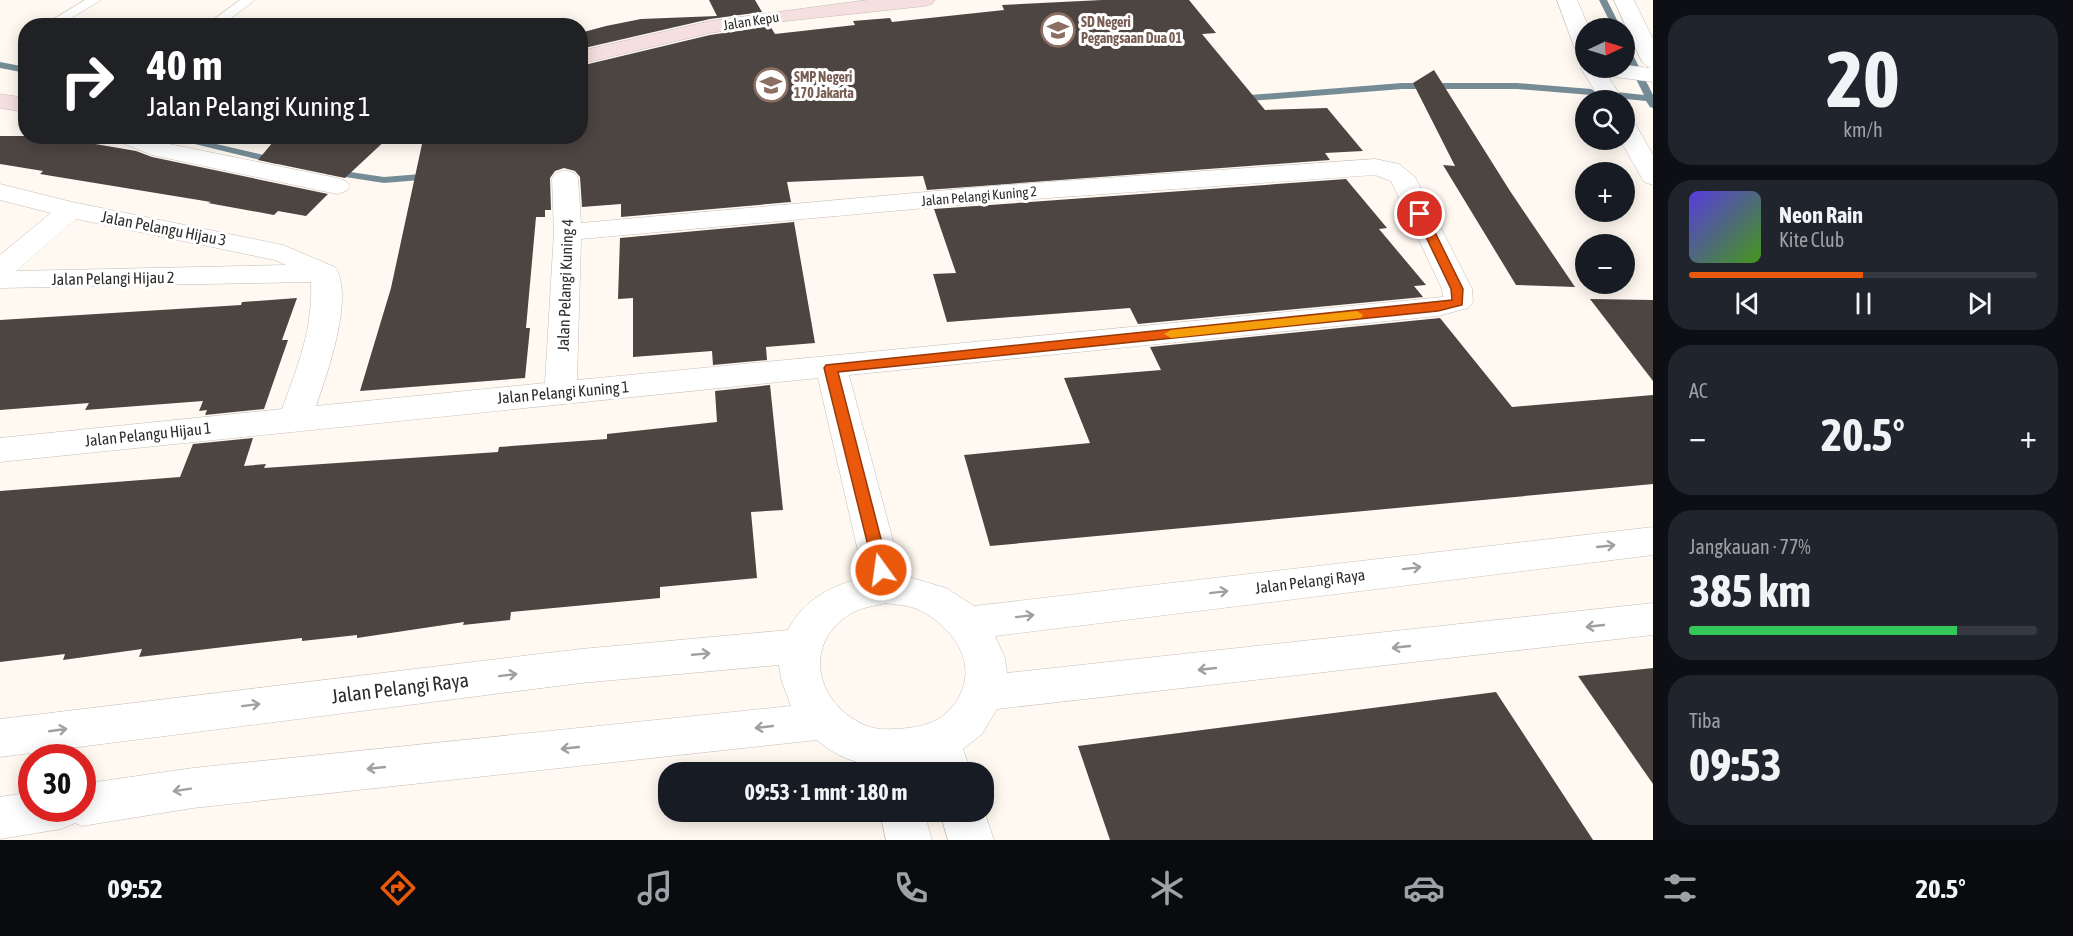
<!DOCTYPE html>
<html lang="id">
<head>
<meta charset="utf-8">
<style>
  :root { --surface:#171b24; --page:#20242c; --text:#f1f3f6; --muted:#9ea1a6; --line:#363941; --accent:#ea580c }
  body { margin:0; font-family:"Asap Condensed",sans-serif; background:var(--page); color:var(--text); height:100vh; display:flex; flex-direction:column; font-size:22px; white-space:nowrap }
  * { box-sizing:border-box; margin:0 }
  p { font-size:20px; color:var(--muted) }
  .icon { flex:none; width:33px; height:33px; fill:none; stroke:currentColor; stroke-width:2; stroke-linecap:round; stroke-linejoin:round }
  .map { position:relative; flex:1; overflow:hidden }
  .panel { display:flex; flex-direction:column; gap:15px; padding:15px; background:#0d0f14; width:420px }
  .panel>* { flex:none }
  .top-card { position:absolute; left:18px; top:18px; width:570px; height:126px; border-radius:24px; box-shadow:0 3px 15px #0003; background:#202124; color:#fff; overflow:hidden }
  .needle { width:39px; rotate:86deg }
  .buttons { position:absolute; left:1575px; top:18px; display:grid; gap:12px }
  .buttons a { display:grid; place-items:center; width:60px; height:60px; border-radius:50%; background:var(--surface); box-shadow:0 3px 15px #0003; font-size:30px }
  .speed { position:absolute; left:18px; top:744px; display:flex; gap:12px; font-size:30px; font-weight:700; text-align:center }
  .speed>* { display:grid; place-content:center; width:78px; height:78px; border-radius:50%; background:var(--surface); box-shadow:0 3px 15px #0003; line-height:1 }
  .speed .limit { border:9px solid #d22; background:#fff; color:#111 }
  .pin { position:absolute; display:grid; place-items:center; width:51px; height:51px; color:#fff; margin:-26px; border:3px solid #fff; border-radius:50%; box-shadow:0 2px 6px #0007 }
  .me { position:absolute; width:66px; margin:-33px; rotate:346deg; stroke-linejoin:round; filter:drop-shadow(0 0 4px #0008) }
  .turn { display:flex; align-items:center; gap:21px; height:126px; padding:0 30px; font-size:27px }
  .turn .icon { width:78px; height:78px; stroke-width:2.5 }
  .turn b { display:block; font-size:42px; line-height:51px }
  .big { font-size:45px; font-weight:700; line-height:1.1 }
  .panel .widget { flex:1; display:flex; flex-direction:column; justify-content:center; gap:9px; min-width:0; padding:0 21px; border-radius:24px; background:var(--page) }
  .panel .dial { align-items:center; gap:0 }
  .dial b { font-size:78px; line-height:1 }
  .song { display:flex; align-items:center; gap:18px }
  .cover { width:72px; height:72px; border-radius:9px; background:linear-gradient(135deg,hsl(250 70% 55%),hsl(100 70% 35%)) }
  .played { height:6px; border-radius:3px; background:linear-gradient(90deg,var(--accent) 50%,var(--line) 50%) }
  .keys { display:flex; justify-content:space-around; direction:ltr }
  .heat { display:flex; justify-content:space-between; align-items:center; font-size:33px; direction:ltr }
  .charge { height:9px; border-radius:4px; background:linear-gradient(90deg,#34c759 77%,var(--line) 0) }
  .trip { position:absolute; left:658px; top:762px; width:336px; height:60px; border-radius:24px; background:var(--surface); box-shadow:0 3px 15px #0003; font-weight:700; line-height:60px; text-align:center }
  .tabs { display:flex; height:96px; justify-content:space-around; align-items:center; background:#090b0e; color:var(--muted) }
  .tabs .icon { width:42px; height:42px }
  .tabs .on { color:var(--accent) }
  .tabs b { font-size:27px; color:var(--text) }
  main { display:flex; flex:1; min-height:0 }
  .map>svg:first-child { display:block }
</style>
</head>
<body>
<main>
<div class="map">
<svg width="1653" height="840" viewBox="0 0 1653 840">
  <rect width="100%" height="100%" fill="#fff9f1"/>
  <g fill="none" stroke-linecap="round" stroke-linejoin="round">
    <!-- stream -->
    <g fill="#758c96" fill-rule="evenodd">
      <polygon points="1599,0 1607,0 1621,28 1613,28"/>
      <polygon points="1624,42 1628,45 1653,95 1653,108 1650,107 1646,101 1616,98 1611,95 1616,92 1644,95 1624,55"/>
      <polygon points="0,62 26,67 26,73 0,68"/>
      <polygon points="1402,83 1517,83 1591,89 1596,92 1591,95 1517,89 1402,89 1237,102 1232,99 1237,96"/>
      <polygon points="162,136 182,136 276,158 281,161 276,164"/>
      <polygon points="330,169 384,177 433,173 438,176 433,179 384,183 326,174 326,170"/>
    </g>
  </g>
  <!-- building -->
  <g fill="#4c4542">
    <polygon points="709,0 755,0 762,12 710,19 580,49 580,33 606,26 641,19 717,16"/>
    <polygon points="1102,0 1189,0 1216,33 1202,34 1265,110 1327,108 1363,151 1325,153 1330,160 927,190 923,176 787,182 791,202 621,217 621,204 582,207 580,177 575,171 564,168 555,171 550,178 551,210 545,210 545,217 536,217 526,328 530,328 525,378 360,391 391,288 422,144 532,139 532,136 580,136 580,66 710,35 770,26 775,34 855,25 853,21 890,18 892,22 1004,10 1002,5"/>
    <polygon points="1434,70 1510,191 1575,287 1516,285 1443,165 1455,166 1413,83"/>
    <polygon points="0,136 49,136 136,151 152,157 328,194 306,216 278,211 274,215 208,203 211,202 40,174 43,171 0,164"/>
    <polygon points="278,136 390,136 345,178 258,160"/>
    <polygon points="1346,179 1387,228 1379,229 1426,285 1414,286 1423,297 1138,324 1130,308 947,322 933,274 956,273 934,209"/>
    <polygon points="794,222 815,343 766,347 767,360 713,365 712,351 633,357 633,298 618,299 620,238"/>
    <polygon points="297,298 282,340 288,340 264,409 205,415 207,410 199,411 203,401 85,410 89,403 0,410 0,320 241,305 242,302"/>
    <polygon points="1590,299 1653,300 1653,381"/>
    <polygon points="1440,318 1512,407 1653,395 1653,484 990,546 964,455 1090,443 1064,378 1161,370 1150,347"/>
    <polygon points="770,385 783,510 751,512 757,578 660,587 660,598 511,612 510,620 463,625 464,622 357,638 357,635 302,641 302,638 139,657 142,649 63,660 65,654 0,662 0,491 180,477 193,444 253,438 244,466 266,464 264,468 498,452 499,447 607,439 607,434 717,422 715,391"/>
    <polygon points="1653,668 1653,784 1578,676"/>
    <polygon points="1496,692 1593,840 1110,840 1078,746"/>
  </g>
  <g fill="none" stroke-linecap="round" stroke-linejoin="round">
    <!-- lane casing -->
    <g stroke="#c3bdb6" stroke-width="1">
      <g id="lane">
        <polygon points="85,0 101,0 59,26 42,26"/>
        <polygon points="240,0 255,0 221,26 205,26"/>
      </g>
    </g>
    <!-- street casing -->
    <g stroke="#c3bdb6" stroke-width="1">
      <g id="street">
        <polygon points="1557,0 1577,0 1589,28 1586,28 1586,55 1578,54 1575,49"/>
        <polygon points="1614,0 1634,0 1653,39 1653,82 1608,76 1623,100 1600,100 1581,68 1584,63 1586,68 1624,68 1624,65 1650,68 1642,62"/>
        <polygon points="1624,118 1633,120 1653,155 1653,185 1644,182 1620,140 1624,140"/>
        <polygon points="114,136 147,136 159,142 337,178 346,181 350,186 346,191 337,194 152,155 117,141"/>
        <path d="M1375,159L1399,164L1415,177L1472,289L1473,302L1468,308L1438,316L849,375L902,575L946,588L974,606L1653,527V555L995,636L1005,658L1007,673L1653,603V635L997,709L982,734L963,749L971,772H927L925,764C888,772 846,766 817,740L193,808L82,826L75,823L61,829L0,839V797L32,792V808H82V784L193,768L791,706L781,679L779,665L581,683L0,757V719L581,649L788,630C804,599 831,586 864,577L818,378L0,462V438L282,409C298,365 313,329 311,282L0,288V255L51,213L0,200V184L72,202L283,245L335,267C355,296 327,374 316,406L545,383L554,232L552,178L556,173L565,170L574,173L578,178L581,223L992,186ZM1375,175L1391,181L1442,289L1443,297L577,380L581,239L992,202ZM76,219L275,260L286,265L16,271ZM886,603C896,605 908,605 917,609C956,627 983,670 952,707C941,721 925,726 908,728C895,729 879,731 867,726C818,706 801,648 847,616C858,608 873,606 886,603Z"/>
        <polygon points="880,812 924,812 932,840 886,840"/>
        <polygon points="940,812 984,811 994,840 948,840"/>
      </g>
    </g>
    <!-- secondary casing -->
    <g stroke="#c3bdb6" stroke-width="1">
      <g id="secondary">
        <polygon points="868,0 935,0 932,4 925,6 786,21 710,33 580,64 580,51 710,21"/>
        <polygon points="0,94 26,98 26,112 0,108"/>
      </g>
    </g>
    <!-- lane -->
    <use href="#lane" fill="#fff" fill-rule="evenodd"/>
    <!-- street -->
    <use href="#street" fill="#fff" fill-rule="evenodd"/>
    <!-- secondary -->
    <use href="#secondary" fill="#f6dfdf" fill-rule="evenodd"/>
  </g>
  <!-- one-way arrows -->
  <defs><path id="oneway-shaft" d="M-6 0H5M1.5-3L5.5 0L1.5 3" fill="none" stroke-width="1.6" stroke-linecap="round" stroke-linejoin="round" transform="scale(1.5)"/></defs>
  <g stroke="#a1a09f">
    <use href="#oneway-shaft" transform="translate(1606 546) rotate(-6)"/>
    <use href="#oneway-shaft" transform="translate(1412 568) rotate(-7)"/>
    <use href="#oneway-shaft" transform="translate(1219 592) rotate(-7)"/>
    <use href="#oneway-shaft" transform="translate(1025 616) rotate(-7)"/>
    <use href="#oneway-shaft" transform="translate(1595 626) rotate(174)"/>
    <use href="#oneway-shaft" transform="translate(1401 647) rotate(174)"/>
    <use href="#oneway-shaft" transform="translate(701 654) rotate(-5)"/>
    <use href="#oneway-shaft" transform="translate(1207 669) rotate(174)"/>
    <use href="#oneway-shaft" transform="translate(508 675) rotate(-7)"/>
    <use href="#oneway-shaft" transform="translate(251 705) rotate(-7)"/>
    <use href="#oneway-shaft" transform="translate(764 727) rotate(174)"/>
    <use href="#oneway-shaft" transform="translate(58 730) rotate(-8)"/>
    <use href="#oneway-shaft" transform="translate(570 748) rotate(174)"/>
    <use href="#oneway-shaft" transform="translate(376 768) rotate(174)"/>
    <use href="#oneway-shaft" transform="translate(182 790) rotate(171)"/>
  </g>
  <!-- route -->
  <polygon fill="#ea580c" stroke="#983908" stroke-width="1.5" points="1420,211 1426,214 1463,289 1462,305 1438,311 838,372 889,570 886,574 875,574 824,368 826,365 1452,300 1451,289 1415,214"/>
  <!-- slow -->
  <polygon fill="#f59e0b" points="1357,311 1363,315 1361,318 1171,338 1164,334 1171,330"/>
  <!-- icons -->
  <defs>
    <g id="school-ring" transform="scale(1.725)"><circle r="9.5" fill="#fff" stroke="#8d6e63" stroke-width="1.5"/><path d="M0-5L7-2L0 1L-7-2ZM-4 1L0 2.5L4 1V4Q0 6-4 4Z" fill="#8d6e63"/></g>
  </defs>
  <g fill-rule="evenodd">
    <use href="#school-ring" x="1058" y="30"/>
    <use href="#school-ring" x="771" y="85"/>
  </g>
  <g text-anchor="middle" stroke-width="6" stroke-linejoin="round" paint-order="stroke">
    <!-- far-street labels -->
    <g font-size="14" fill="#2e2c29" stroke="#fff">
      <text transform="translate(751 21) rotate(-9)" y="5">Jalan Kepu</text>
      <text transform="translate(979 196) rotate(-5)" y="5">Jalan Pelangi Kuning 2</text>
    </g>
    <!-- far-education labels -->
    <g font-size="14" font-weight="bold" fill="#785e54" stroke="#fff" text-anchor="start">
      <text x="1081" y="27">SD Negeri<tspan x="1081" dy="16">Pegangsaan Dua 01</tspan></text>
      <text x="794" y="82">SMP Negeri<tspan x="794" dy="16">170 Jakarta</tspan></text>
    </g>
    <!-- street labels -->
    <g font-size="16" fill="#2e2c29" stroke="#fff">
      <text transform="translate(164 228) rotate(11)" y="6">Jalan Pelangu Hijau 3</text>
      <text transform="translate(113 278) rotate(-1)" y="6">Jalan Pelangi Hijau 2</text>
      <text transform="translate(565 285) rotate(-88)" y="6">Jalan Pelangi Kuning 4</text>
      <text transform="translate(563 392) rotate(-5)" y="6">Jalan Pelangi Kuning 1</text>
      <text transform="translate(148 434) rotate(-6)" y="6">Jalan Pelangu Hijau 1</text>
      <text transform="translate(1310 581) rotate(-7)" y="6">Jalan Pelangi Raya</text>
    </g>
    <!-- near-street labels -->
    <g font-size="20" fill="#2e2c29" stroke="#fff">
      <text transform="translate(400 688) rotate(-7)" y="7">Jalan Pelangi Raya</text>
    </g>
  </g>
</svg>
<div class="buttons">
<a><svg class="needle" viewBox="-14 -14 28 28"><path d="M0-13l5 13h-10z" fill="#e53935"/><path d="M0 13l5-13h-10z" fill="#9ea1a6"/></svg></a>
<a><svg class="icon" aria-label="search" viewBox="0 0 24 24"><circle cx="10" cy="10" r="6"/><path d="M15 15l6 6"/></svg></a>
<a>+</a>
<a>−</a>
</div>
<div class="speed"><div class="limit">30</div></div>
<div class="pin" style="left:1420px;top:214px;background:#d93025"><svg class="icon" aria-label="arrive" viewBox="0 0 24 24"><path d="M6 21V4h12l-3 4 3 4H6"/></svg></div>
<svg class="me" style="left:881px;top:570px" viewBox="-20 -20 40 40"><circle r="17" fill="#ea580c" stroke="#fff" stroke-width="3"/><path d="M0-11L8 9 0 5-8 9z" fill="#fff"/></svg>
<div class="trip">09:53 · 1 mnt · 180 m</div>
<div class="top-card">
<div class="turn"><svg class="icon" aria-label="right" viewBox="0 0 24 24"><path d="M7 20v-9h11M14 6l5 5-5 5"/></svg><div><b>40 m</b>Jalan Pelangi Kuning 1</div></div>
</div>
</div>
<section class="panel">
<div class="widget dial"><b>20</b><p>km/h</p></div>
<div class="widget">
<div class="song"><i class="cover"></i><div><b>Neon Rain</b><p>Kite Club</p></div></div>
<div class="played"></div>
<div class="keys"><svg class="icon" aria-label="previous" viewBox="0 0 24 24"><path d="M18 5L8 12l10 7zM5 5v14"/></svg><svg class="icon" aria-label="pause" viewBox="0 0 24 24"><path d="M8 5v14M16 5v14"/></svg><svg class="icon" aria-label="next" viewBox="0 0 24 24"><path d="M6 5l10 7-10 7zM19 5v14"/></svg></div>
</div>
<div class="widget"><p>AC</p>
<div class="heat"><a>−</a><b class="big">20.5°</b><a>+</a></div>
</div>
<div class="widget"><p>Jangkauan · 77%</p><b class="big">385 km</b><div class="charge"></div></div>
<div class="widget"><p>Tiba</p><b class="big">09:53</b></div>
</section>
</main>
<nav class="tabs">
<b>09:52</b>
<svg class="icon on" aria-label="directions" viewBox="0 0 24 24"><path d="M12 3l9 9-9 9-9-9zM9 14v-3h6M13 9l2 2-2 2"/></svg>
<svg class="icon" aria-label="music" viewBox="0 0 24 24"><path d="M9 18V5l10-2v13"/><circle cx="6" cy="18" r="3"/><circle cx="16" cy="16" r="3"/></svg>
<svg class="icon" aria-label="phone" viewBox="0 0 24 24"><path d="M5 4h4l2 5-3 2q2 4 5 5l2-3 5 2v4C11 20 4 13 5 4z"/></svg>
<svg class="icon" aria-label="climate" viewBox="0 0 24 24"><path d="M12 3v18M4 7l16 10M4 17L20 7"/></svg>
<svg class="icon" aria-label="car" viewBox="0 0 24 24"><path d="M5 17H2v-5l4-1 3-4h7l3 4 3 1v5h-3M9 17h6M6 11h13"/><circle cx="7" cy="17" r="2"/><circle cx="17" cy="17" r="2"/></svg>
<svg class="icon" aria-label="filters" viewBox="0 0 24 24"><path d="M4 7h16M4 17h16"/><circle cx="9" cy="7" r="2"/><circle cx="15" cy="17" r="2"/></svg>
<b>20.5°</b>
</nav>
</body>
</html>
